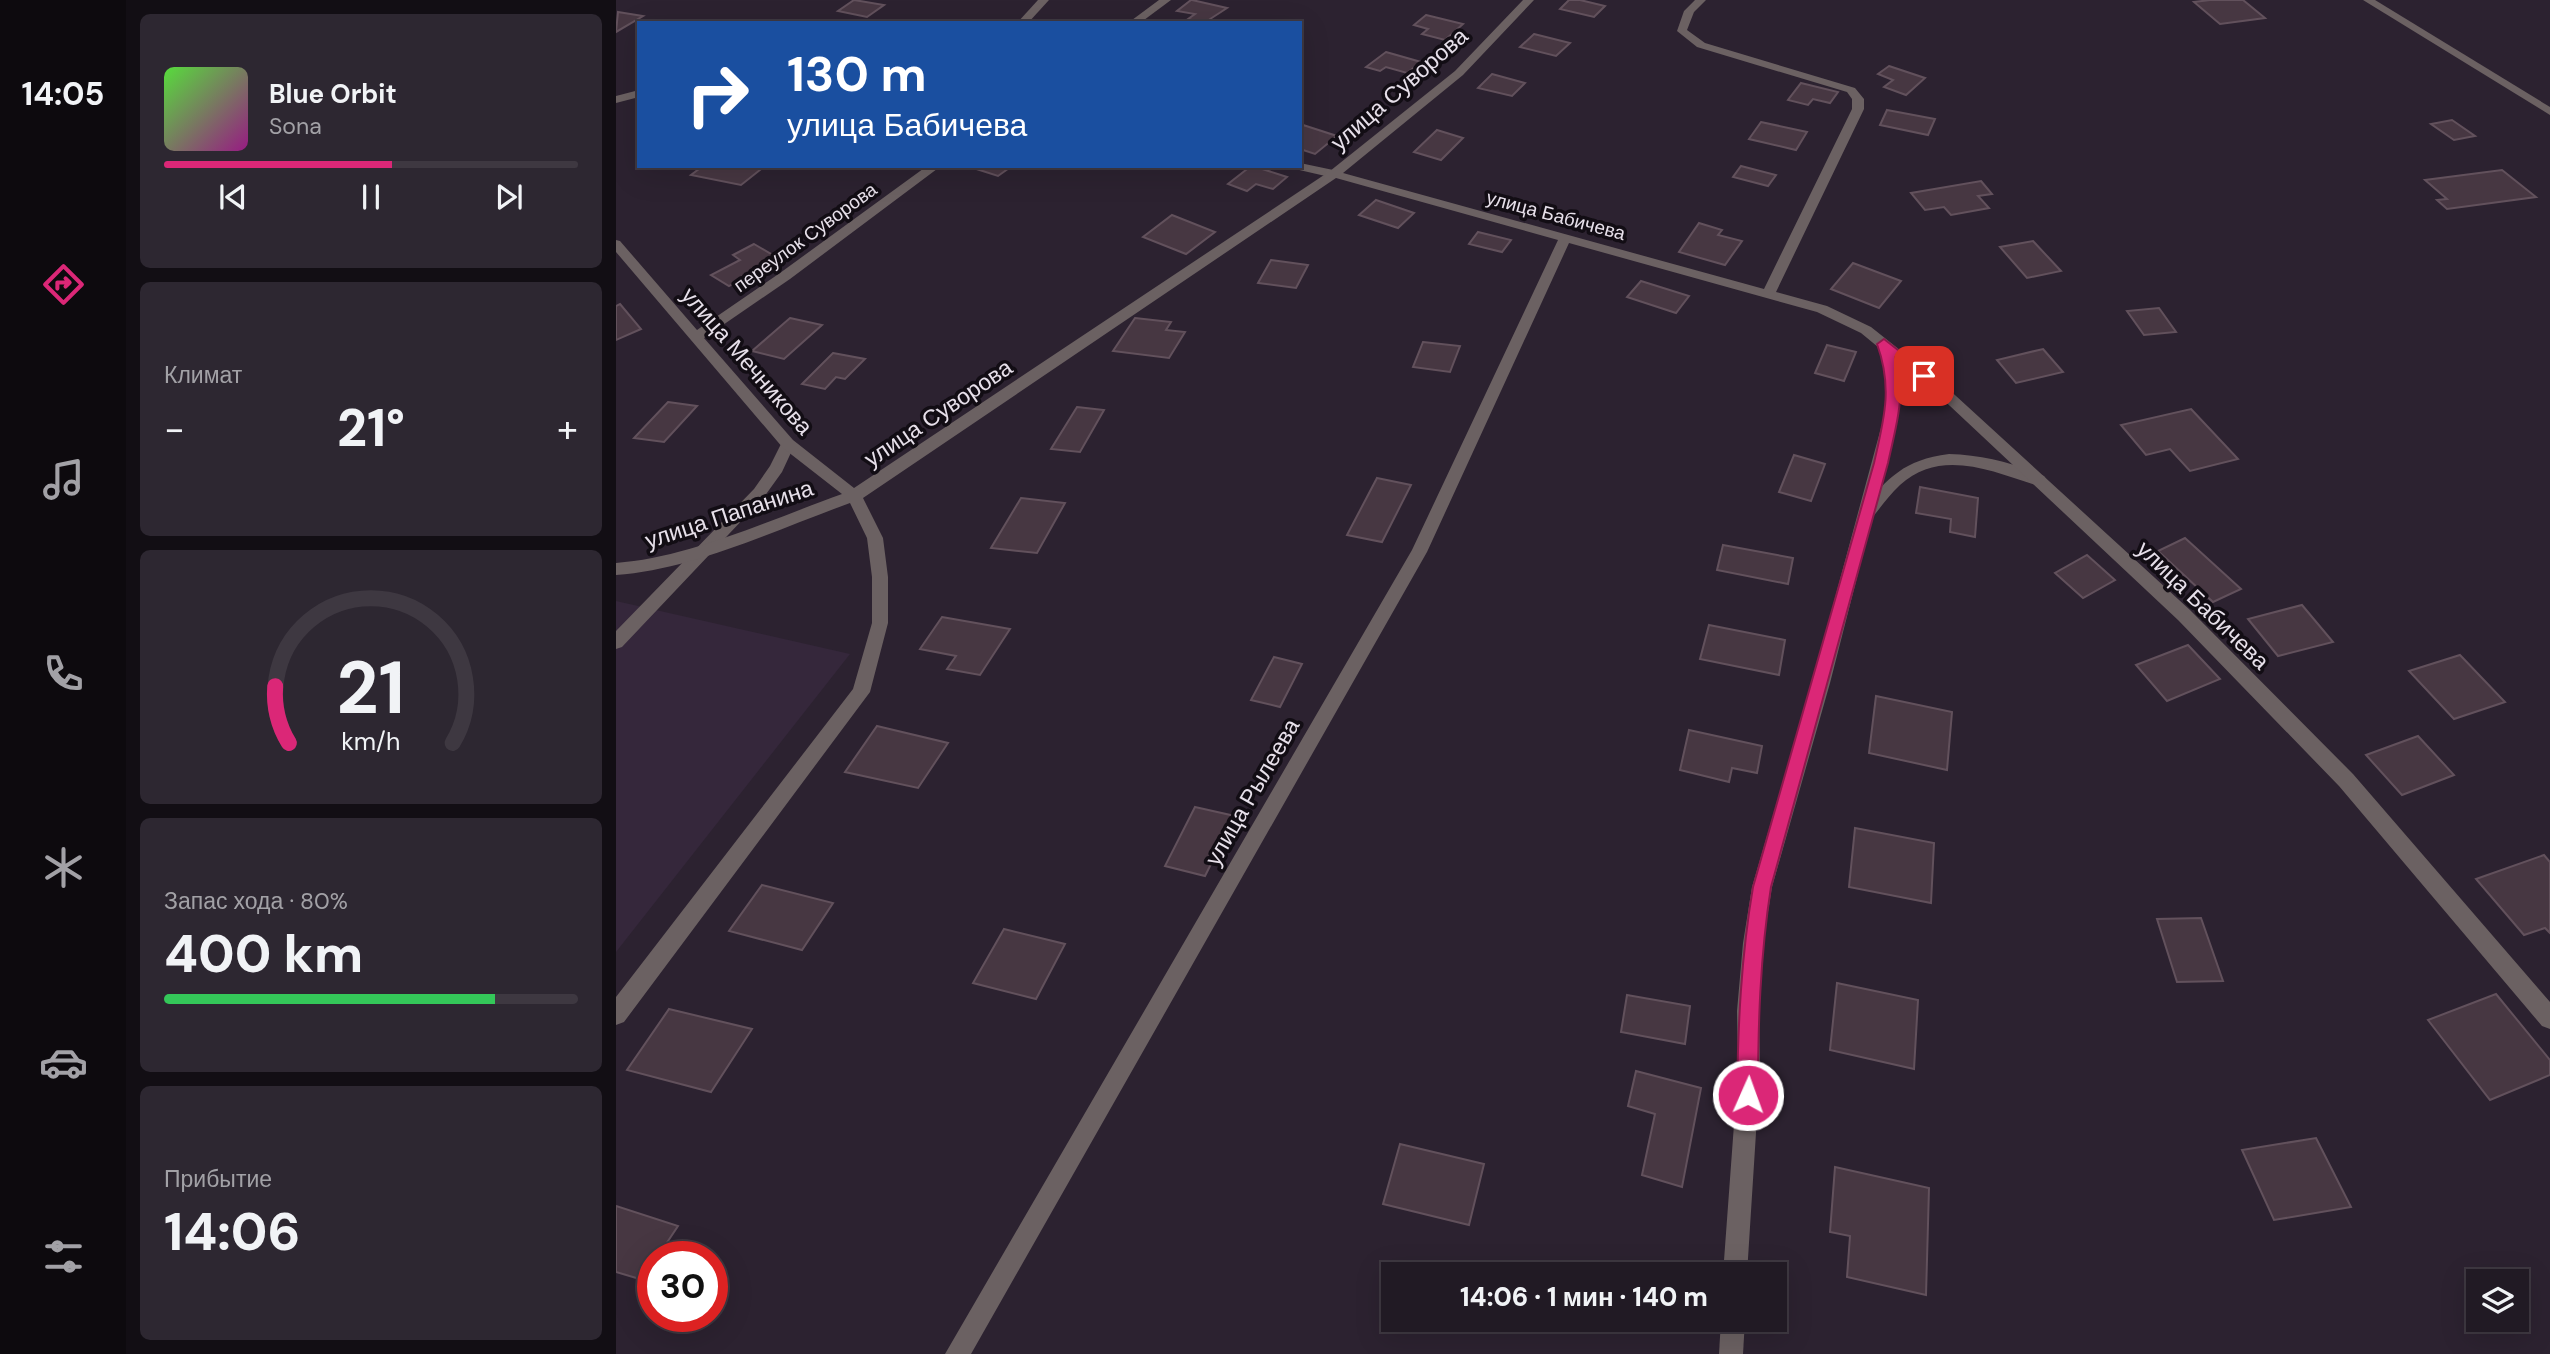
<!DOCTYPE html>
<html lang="ru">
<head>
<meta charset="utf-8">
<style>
  :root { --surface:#211a24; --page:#2d2731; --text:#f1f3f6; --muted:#a2a1a6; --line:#3e3841; --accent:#db2777 }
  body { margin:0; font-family:"DM Sans",sans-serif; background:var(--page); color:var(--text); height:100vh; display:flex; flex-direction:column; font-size:26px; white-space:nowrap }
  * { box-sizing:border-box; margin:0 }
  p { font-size:23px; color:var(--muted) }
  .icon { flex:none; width:38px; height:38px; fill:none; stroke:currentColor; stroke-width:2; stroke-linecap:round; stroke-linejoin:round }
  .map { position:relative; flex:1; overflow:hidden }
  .sheet { display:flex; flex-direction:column; gap:14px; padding:14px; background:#120e14; width:490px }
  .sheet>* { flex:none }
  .hud { position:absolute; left:21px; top:21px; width:665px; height:147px; border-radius:0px; box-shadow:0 7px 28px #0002,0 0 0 2px var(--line); background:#1a4fa0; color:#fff; overflow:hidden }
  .fabs { position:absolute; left:1850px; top:1269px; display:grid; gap:14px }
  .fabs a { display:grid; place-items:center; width:63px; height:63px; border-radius:0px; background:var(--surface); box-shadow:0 7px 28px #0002,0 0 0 2px var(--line); font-size:35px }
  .speed { position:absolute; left:21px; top:1241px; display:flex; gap:14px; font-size:35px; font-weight:700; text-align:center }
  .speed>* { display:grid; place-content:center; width:91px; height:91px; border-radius:50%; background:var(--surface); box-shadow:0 7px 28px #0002,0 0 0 2px var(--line); line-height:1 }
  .speed .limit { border:10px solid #d22; background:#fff; color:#111 }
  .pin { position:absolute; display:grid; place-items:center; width:60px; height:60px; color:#fff; margin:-30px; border-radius:14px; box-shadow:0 4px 10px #0006 }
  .me { position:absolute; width:77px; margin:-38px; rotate:2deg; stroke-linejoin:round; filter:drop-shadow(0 0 5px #0008) }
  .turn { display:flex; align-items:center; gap:24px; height:147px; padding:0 35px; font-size:32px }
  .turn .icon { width:91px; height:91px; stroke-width:2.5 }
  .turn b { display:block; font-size:49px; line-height:60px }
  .big { font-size:52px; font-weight:800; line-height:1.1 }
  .sheet .tile { flex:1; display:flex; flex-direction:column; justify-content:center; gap:10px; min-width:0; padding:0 24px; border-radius:10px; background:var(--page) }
  .sheet .dial { align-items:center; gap:0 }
  .dial svg { height:182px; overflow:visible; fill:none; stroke:var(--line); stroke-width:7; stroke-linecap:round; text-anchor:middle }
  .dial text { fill:var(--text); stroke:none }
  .song { display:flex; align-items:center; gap:21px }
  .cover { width:84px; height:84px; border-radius:10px; background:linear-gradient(135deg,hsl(110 70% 55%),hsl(310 70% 35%)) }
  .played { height:7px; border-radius:4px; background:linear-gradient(90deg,var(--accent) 55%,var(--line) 55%) }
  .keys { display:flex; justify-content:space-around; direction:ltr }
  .heat { display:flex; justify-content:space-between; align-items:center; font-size:38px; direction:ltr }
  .charge { height:10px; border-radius:5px; background:linear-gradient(90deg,#34c759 80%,var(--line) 0) }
  .trip { position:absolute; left:765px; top:1262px; width:406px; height:70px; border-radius:0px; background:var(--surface); box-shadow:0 7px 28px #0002,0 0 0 2px var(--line); font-weight:800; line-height:70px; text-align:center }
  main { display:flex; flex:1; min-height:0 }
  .menu { display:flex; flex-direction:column; width:126px; justify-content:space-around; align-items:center; background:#0d0a0e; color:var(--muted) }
  .menu .icon { width:49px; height:49px }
  .menu .on { color:var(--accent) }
  .menu b { font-size:32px; color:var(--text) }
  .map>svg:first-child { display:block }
</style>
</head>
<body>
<main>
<nav class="menu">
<b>14:05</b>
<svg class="icon on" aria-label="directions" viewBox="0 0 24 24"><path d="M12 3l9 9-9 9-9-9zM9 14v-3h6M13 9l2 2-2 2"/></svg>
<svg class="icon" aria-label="music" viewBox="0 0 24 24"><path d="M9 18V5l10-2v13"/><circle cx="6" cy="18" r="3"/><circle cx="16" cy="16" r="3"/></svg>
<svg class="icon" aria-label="phone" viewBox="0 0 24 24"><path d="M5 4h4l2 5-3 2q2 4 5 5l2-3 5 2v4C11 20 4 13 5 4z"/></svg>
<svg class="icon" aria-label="climate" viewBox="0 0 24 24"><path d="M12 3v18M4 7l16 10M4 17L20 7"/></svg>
<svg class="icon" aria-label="car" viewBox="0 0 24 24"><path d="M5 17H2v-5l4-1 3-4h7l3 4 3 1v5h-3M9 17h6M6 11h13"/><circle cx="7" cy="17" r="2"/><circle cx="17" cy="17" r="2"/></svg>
<svg class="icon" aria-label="filters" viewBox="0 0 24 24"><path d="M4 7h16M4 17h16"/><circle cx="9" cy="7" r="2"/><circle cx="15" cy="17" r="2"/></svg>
</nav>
<section class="sheet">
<div class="tile">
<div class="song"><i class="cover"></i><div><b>Blue Orbit</b><p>Sona</p></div></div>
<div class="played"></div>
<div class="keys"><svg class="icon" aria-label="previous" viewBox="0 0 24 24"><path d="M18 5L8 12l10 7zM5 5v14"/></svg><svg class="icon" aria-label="pause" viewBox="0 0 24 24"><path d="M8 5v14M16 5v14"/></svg><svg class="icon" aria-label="next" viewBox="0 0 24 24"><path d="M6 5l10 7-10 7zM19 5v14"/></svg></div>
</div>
<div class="tile"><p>Климат</p>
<div class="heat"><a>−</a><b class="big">21°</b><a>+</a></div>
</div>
<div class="tile dial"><svg viewBox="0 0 100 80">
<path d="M14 69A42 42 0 1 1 86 69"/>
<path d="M14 69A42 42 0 0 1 8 44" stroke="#db2777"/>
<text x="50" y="56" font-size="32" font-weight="700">21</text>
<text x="50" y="72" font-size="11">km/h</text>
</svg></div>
<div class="tile"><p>Запас хода · 80%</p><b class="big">400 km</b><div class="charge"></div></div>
<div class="tile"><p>Прибытие</p><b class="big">14:06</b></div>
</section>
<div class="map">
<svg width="1934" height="1354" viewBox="0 0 1934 1354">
  <rect width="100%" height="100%" fill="#2c2230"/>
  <!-- built -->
  <polygon fill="#35273b" points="0,601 234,654 0,952"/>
  <!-- building -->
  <g fill="#473742" stroke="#62515c" stroke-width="2">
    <polygon points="238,0 268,5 251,17 222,11"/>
    <polygon points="575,0 576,0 611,8 588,23 572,19 579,14 561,11"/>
    <polygon points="953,0 964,0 989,6 978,17 944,9"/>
    <polygon points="1594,0 1627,0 1649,18 1604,24 1578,2"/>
    <polygon points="2,12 27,16 0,32"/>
    <polygon points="810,15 847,24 829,40 806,34 812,29 798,25"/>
    <polygon points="918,34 954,43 940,56 904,47"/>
    <polygon points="770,52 805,62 791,73 770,67 764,71 750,67"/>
    <polygon points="1273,66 1309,78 1290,95 1268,87 1277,80 1262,74"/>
    <polygon points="876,74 909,83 896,96 862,88"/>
    <polygon points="1185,83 1222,92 1214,103 1197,99 1192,105 1172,100"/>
    <polygon points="1271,110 1319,119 1312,135 1264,125"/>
    <polygon points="1836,120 1859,136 1838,140 1815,124"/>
    <polygon points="1145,122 1191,132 1180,150 1133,139"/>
    <polygon points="684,124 721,136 699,154 684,149"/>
    <polygon points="821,130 847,138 825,160 798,152"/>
    <polygon points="87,166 149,166 125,185 75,175"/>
    <polygon points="351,166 396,166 382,176"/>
    <polygon points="635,166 637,166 671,177 657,189 640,184 631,191 612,184"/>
    <polygon points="1125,166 1160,175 1152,186 1117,177"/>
    <polygon points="1886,170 1920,197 1831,209 1821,200 1831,199 1809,180"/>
    <polygon points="1365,181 1376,194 1362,196 1373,208 1335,215 1328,207 1309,210 1295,193"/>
    <polygon points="760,200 798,213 782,228 743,215"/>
    <polygon points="556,215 599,232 570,254 527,237"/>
    <polygon points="1083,223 1106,230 1102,235 1126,241 1109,265 1063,252"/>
    <polygon points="862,232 895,240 886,252 853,244"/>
    <polygon points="1417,241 1445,271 1411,278 1384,247"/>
    <polygon points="138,244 162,258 113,286 95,275 124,260 117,255"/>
    <polygon points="655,260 692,265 680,288 642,283"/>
    <polygon points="1237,263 1285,281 1263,308 1215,289"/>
    <polygon points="1025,281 1073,296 1060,313 1011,297"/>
    <polygon points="4,304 25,329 0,340 0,306"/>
    <polygon points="1543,308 1560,332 1528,335 1511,311"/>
    <polygon points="174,318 206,325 168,359 136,351"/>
    <polygon points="519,318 555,322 550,330 569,332 553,358 497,351"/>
    <polygon points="807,342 844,346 834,372 797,367"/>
    <polygon points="1211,345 1240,352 1228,381 1199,373"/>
    <polygon points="1427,349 1447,372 1400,383 1381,360"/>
    <polygon points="217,353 249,359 229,379 220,377 209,389 186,384"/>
    <polygon points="52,402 81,406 48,442 18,438"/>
    <polygon points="461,407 488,410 464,452 435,449"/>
    <polygon points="1575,409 1622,459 1574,471 1554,449 1530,455 1505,425"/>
    <polygon points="1178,455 1209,464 1195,501 1163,492"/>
    <polygon points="761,478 795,485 766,542 731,535"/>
    <polygon points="1304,487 1362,498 1359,537 1334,532 1335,519 1300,513"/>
    <polygon points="405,498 449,503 421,553 375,548"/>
    <polygon points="1569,538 1625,589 1597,602 1542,551"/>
    <polygon points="1107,545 1177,558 1172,584 1101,570"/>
    <polygon points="1471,555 1499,580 1467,598 1439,573"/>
    <polygon points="1686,605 1717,642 1662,656 1632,619"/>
    <polygon points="326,617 394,629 364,675 331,669 340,656 304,649"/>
    <polygon points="1093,625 1169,640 1163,675 1084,659"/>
    <polygon points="1572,645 1604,679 1551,701 1520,665"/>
    <polygon points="1844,655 1889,702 1838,719 1793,671"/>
    <polygon points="658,657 686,664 664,707 635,700"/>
    <polygon points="1260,696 1336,712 1331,770 1253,753"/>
    <polygon points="261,726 332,743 302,788 229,772"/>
    <polygon points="1073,730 1146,746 1141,773 1116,768 1113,782 1064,770"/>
    <polygon points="1802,736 1838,775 1786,795 1750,755"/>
    <polygon points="579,807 619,816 589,876 549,866"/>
    <polygon points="1239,828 1318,843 1315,903 1233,887"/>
    <polygon points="1928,855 1934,862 1934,933 1929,928 1908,935 1860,879"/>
    <polygon points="146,885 217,903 186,950 113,931"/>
    <polygon points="1585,918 1607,981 1561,982 1541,919"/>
    <polygon points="388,929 449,944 420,999 357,983"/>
    <polygon points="1221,983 1302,1000 1298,1069 1214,1050"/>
    <polygon points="1880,994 1934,1060 1934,1075 1874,1100 1812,1020"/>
    <polygon points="1011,995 1074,1006 1069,1044 1005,1032"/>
    <polygon points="53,1009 136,1029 95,1092 11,1070"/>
    <polygon points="1020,1071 1085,1088 1066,1187 1026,1175 1039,1114 1012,1106"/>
    <polygon points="1700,1138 1735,1207 1658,1220 1626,1150"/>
    <polygon points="784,1144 868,1164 853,1225 767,1204"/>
    <polygon points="1219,1167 1313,1188 1310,1295 1231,1277 1234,1236 1214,1232"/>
    <polygon points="0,1206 62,1226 42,1256 37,1256 37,1265 27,1280 0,1272"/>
  </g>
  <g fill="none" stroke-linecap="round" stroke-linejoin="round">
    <!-- service -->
    <g fill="#6b6162" fill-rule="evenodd">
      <polygon points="23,90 23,97 0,103 0,96"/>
      <polygon points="684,163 722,171 724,174 718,178 679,169 677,166 684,166"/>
      <polygon points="172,439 179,444 166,472 148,497 6,647 0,649 0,631 138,489 154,466 167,440"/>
      <path d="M1333,454C1367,455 1397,463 1428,476L1431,480L1423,486C1378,472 1325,447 1284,485C1273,495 1265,507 1256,518H1244L1242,514L1244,510C1274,477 1287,460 1333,454Z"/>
    </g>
    <!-- minor -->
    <g fill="#6b6162" fill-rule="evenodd">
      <polygon points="422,0 433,0 412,23 401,23"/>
      <polygon points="543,0 555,0 524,23 512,23"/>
      <path d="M907,0H918L847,75L727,173L1148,289L1236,109V99L1231,92L1081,47L1061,31L1068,11L1079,0H1090L1078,12L1071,30L1089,43L1239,88L1248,99V109L1160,292L1211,306L1255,327L1328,385L1574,610L1737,774L1934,1002V1029L1926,1026L1723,786L1562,620L1318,391L1281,362L1283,413L1214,683L1156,887L1147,943L1143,1011L1144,1070L1131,1274H1107L1122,1070L1121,1011L1127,943L1136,887L1196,683L1269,413V367L1262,347L1245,333L1201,312L953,243L811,552L355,1354H329L796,550L942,240L720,178L247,498L267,538L272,577V623L254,692L8,1022L0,1025V997L237,689L256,623V577L251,538L234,503C162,529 76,570 0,575V563C73,558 156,519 226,494L167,448L0,252V240L4,241L81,330L164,273L311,166H325L174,279L88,338L177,440L238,488L714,171L839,71Z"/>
      <polygon points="1747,0 1759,0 1934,107 1934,115"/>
      <polygon points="1105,1320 1129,1320 1127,1354 1103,1354"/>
    </g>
  </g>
  <!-- route -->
  <path fill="#db2777" stroke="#8e194d" stroke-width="2" d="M1268,339L1315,376L1313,379H1304L1280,359C1291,393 1279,430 1272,463L1155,887C1144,957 1142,1025 1142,1095L1139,1102L1132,1105L1124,1102L1121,1095C1122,1025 1125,957 1137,887L1258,463C1268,419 1277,388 1261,344Z"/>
  <g text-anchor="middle" stroke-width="7" stroke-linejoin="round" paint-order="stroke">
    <!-- far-street labels -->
    <g font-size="19" fill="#e7e0ea" stroke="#120d14">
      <text transform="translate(940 215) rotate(15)" y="7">улица Бабичева</text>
      <text transform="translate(189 237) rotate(-36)" y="7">переулок Суворова</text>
    </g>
    <!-- street labels -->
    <g font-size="23" fill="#e7e0ea" stroke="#120d14">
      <text transform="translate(783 89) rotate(-41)" y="8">улица Суворова</text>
      <text transform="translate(131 361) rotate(49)" y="8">улица Мечникова</text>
      <text transform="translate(322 413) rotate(-34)" y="8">улица Суворова</text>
      <text transform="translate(113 514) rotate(-18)" y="8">улица Папанина</text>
      <text transform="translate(1587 605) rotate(44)" y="8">улица Бабичева</text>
      <text transform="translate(636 792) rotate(-60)" y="8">улица Рылеева</text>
    </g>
  </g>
</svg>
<div class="fabs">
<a><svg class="icon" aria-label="layers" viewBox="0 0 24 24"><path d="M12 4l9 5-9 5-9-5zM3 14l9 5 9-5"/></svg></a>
</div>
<div class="speed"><div class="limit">30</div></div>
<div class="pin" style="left:1308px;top:376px;background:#d93025"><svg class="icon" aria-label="arrive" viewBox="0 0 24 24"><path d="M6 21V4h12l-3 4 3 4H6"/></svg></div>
<svg class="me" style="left:1132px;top:1095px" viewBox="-20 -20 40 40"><circle r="17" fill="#db2777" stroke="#fff" stroke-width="3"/><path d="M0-11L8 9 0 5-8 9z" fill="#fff"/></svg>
<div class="trip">14:06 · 1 мин · 140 m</div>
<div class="hud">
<div class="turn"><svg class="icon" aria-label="right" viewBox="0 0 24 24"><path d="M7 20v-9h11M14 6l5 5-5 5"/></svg><div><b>130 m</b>улица Бабичева</div></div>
</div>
</div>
</main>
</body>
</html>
